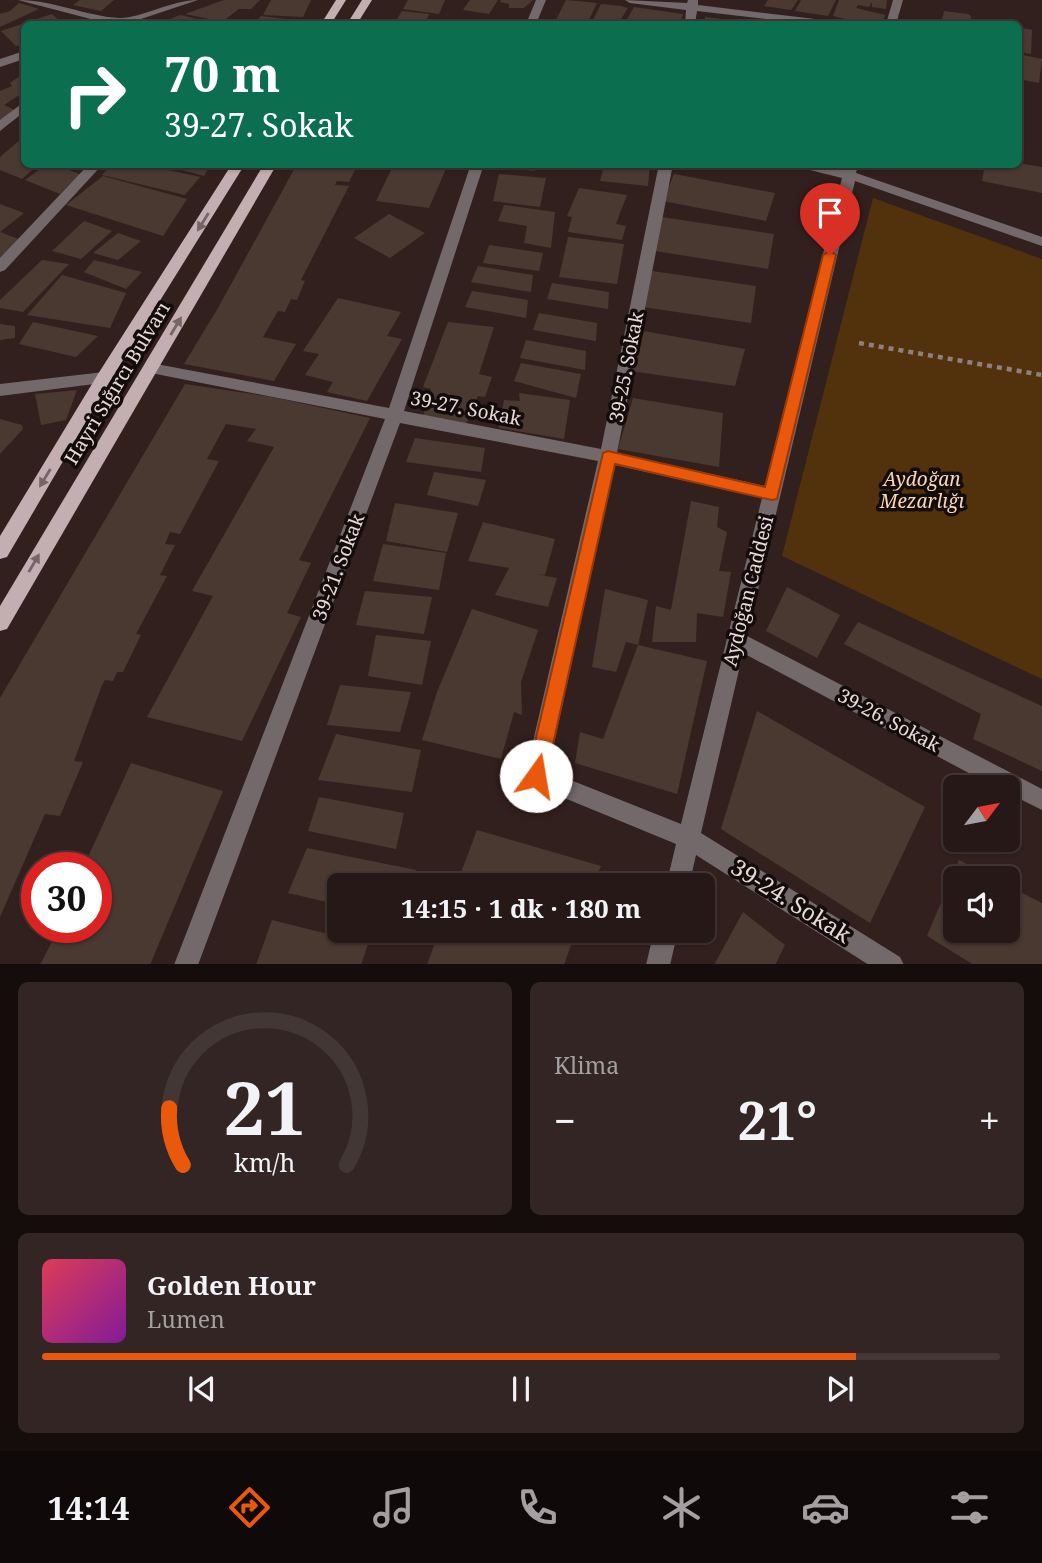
<!DOCTYPE html>
<html lang="tr">
<head>
<meta charset="utf-8">
<style>
  :root { --surface:#261816; --page:#322523; --text:#f1f3f6; --muted:#a4a0a1; --line:#423735; --accent:#ea580c }
  body { margin:0; font-family:"Noto Serif",serif; background:var(--page); color:var(--text); height:100vh; display:flex; flex-direction:column; font-size:26px; white-space:nowrap }
  * { box-sizing:border-box; margin:0 }
  p { font-size:23px; color:var(--muted) }
  .icon { flex:none; width:38px; height:38px; fill:none; stroke:currentColor; stroke-width:2; stroke-linecap:round; stroke-linejoin:round }
  .map { position:relative; height:964px; overflow:hidden }
  .details { display:flex; flex-direction:column; gap:18px; padding:18px; background:#150d0c; flex:1 }
  .details>* { flex:none }
  .hud { position:absolute; left:21px; top:21px; width:1001px; height:147px; border-radius:10px; box-shadow:0 2px 5px #0004,0 0 0 2px var(--line); background:#0b6e4f; color:#fff; overflow:hidden }
  .needle { width:46px; rotate:58deg }
  .controls { position:absolute; left:943px; top:775px; display:grid; gap:14px }
  .controls a { display:grid; place-items:center; width:77px; height:77px; border-radius:10px; background:var(--surface); box-shadow:0 2px 5px #0004,0 0 0 2px var(--line); font-size:35px }
  .speed { position:absolute; left:21px; top:852px; display:flex; gap:14px; font-size:35px; font-weight:700; text-align:center }
  .speed>* { display:grid; place-content:center; width:91px; height:91px; border-radius:50%; background:var(--surface); box-shadow:0 2px 5px #0004,0 0 0 2px var(--line); line-height:1 }
  .speed .limit { border:10px solid #d22; background:#fff; color:#111 }
  .pin { position:absolute; display:grid; place-items:center; width:60px; height:60px; color:#fff; margin:-72px -30px; border-radius:50% 50% 50% 0; rotate:-45deg; box-shadow:0 0 7px #0007 }
  .pin .icon { rotate:45deg }
  .me { position:absolute; width:77px; margin:-38px; rotate:13deg; stroke-linejoin:round; filter:drop-shadow(0 0 5px #0008) }
  .turn { display:flex; align-items:center; gap:24px; height:147px; padding:0 28px; font-size:32px }
  .turn .icon { width:91px; height:91px; stroke-width:2.5 }
  .turn b { display:block; font-size:49px; line-height:60px }
  .big { font-size:52px; font-weight:700; line-height:1.1 }
  .details .widget { flex:1; display:flex; flex-direction:column; justify-content:center; gap:10px; min-width:0; padding:0 24px; border-radius:10px; background:var(--page) }
  .details .dial { align-items:center; gap:0 }
  .dial svg { height:182px; overflow:visible; fill:none; stroke:var(--line); stroke-width:7; stroke-linecap:round; text-anchor:middle }
  .dial text { fill:var(--text); stroke:none }
  .song { display:flex; align-items:center; gap:21px }
  .cover { width:84px; height:84px; border-radius:10px; background:linear-gradient(135deg,hsl(350 70% 55%),hsl(290 70% 35%)) }
  .played { height:7px; border-radius:4px; background:linear-gradient(90deg,var(--accent) 85%,var(--line) 85%) }
  .keys { display:flex; justify-content:space-around; direction:ltr }
  .heat { display:flex; justify-content:space-between; align-items:center; font-size:38px; direction:ltr }
  .details .tiles { flex:1; display:grid; gap:18px; grid-template-columns:1fr 1fr }
  .widget:last-child { grid-column:span 2 }
  .trip { position:absolute; left:327px; top:873px; width:388px; height:70px; border-radius:10px; background:var(--surface); box-shadow:0 2px 5px #0004,0 0 0 2px var(--line); font-weight:700; line-height:70px; text-align:center }
  .menu { display:flex; height:112px; justify-content:space-around; align-items:center; background:#0f0a09; color:var(--muted) }
  .menu .icon { width:49px; height:49px }
  .menu .active { color:var(--accent) }
  .menu b { font-size:32px; color:var(--text) }
  .map>svg:first-child { display:block }
</style>
</head>
<body>
<div class="map">
<svg width="1042" height="965" viewBox="0 0 1042 965">
  <rect width="100%" height="100%" fill="#32201e"/>
  <!-- green -->
  <polygon fill="#52320d" points="873,198 1042,259 1042,679 782,556"/>
  <!-- building -->
  <g fill="#4a3931">
    <polygon points="80,0 114,0 101,11 73,5"/>
    <polygon points="224,0 260,0 251,9 239,9 219,24 158,24 180,15 211,22 209,19 185,14"/>
    <polygon points="271,0 311,0 303,17 263,15"/>
    <polygon points="408,0 445,0 439,14 403,9"/>
    <polygon points="470,0 498,0 489,14 463,10"/>
    <polygon points="501,0 533,0 524,8 509,8 509,4 500,2"/>
    <polygon points="566,0 597,3 587,24 554,24"/>
    <polygon points="768,0 798,0 791,10 764,6"/>
    <polygon points="801,0 836,0 828,16 795,11"/>
    <polygon points="839,0 887,0 886,9 872,7 872,2 869,7 858,5 856,8 885,15 882,24 865,24 833,16"/>
    <polygon points="19,3 39,9 0,27 0,14 10,11"/>
    <polygon points="601,4 621,6 628,8 618,24 591,24"/>
    <polygon points="634,7 683,14 680,24 625,23"/>
    <polygon points="402,11 429,14 425,24 394,24"/>
    <polygon points="944,11 968,14 971,16 970,24 941,24"/>
    <polygon points="52,14 63,24 24,24 24,44 16,46 1,31"/>
    <polygon points="261,16 302,21 299,24 254,24"/>
    <polygon points="705,17 740,21 739,24 705,24"/>
    <polygon points="1018,27 1032,30 1031,54 1018,52"/>
    <polygon points="1018,54 1042,59 1039,83 1018,79"/>
    <polygon points="24,73 24,92 4,105 16,111 0,122 0,91 12,86 10,83"/>
    <polygon points="20,140 24,142 24,164 39,164 22,179 0,170 0,157"/>
    <polygon points="1018,163 1042,167 1042,193 982,181 985,164"/>
    <polygon points="47,164 52,164 80,174 60,194 25,180"/>
    <polygon points="112,164 142,164 200,177 185,195 102,175"/>
    <polygon points="159,164 211,164 204,176"/>
    <polygon points="297,164 358,164 349,182 337,181 335,185 349,186 301,280 305,281 297,300 291,299 285,312 278,311 263,337 296,344 274,381 184,364 218,308"/>
    <polygon points="394,164 448,164 429,208 376,201"/>
    <polygon points="503,164 536,164 535,171 502,168"/>
    <polygon points="594,164 650,164 648,186 600,181 604,167"/>
    <polygon points="499,174 546,178 540,207 493,201"/>
    <polygon points="674,174 775,193 766,221 663,201"/>
    <polygon points="103,176 187,199 163,236 66,205"/>
    <polygon points="579,188 627,195 616,224 626,226 622,240 568,232 572,217 567,216"/>
    <polygon points="0,204 24,213 0,232"/>
    <polygon points="504,205 555,212 551,248 524,243 527,226 498,221"/>
    <polygon points="389,214 425,233 390,258 354,238"/>
    <polygon points="662,217 774,234 768,269 655,251"/>
    <polygon points="84,221 112,231 81,259 52,251"/>
    <polygon points="0,232 21,240 0,259"/>
    <polygon points="118,233 141,241 118,260 93,253"/>
    <polygon points="568,237 624,244 617,284 559,277"/>
    <polygon points="489,245 543,253 539,271 483,263"/>
    <polygon points="42,260 69,264 23,312 0,308 0,300"/>
    <polygon points="94,260 142,272 126,289 84,272"/>
    <polygon points="478,266 533,275 531,292 471,282"/>
    <polygon points="652,271 756,286 751,323 643,307"/>
    <polygon points="62,275 126,293 110,328 27,315"/>
    <polygon points="552,283 609,292 608,309 547,299"/>
    <polygon points="472,291 528,300 526,318 465,307"/>
    <polygon points="338,298 401,312 387,336 402,339 367,401 327,392 333,382 305,375 319,354 303,351"/>
    <polygon points="539,313 597,323 596,341 533,330"/>
    <polygon points="33,322 98,336 76,357 19,344"/>
    <polygon points="448,322 494,327 479,374 492,377 485,397 478,396 466,424 423,416 431,389 423,387"/>
    <polygon points="0,324 15,326 15,338 0,340"/>
    <polygon points="638,330 745,349 735,386 630,371"/>
    <polygon points="526,340 586,351 585,370 520,358"/>
    <polygon points="521,363 581,374 576,398 514,381"/>
    <polygon points="185,384 272,397 370,418 299,560 311,563 287,613 301,617 242,741 147,717 213,596 192,591 274,447 247,441 256,429 226,424 207,459 219,461 180,534 170,532 165,544 175,545 160,575 167,576 136,634 141,635 123,672 117,672 113,681 105,680 102,685 74,761 83,762 60,816 45,814 0,917 0,698"/>
    <polygon points="77,390 66,420 41,425 35,394"/>
    <polygon points="519,393 570,400 564,439 499,428 504,400 520,401"/>
    <polygon points="633,398 723,413 719,467 618,449"/>
    <polygon points="0,419 22,425 23,429 0,454"/>
    <polygon points="415,438 485,448 481,472 406,462"/>
    <polygon points="434,472 486,480 478,506 427,495"/>
    <polygon points="691,501 719,507 717,527 727,532 719,571 731,572 723,617 697,613 696,642 652,642 656,606 671,610"/>
    <polygon points="395,503 458,513 447,552 386,541"/>
    <polygon points="483,522 555,539 545,575 536,574 557,578 548,607 495,595 509,568 468,561"/>
    <polygon points="383,544 446,553 439,590 373,581"/>
    <polygon points="787,587 840,615 817,658 766,631"/>
    <polygon points="605,589 648,600 638,645 626,642 616,672 592,667"/>
    <polygon points="365,591 432,597 424,634 356,625"/>
    <polygon points="472,609 538,630 521,682 522,715 514,712 501,759 422,740 437,692"/>
    <polygon points="858,622 1042,706 1042,771 973,739 981,714 844,644"/>
    <polygon points="376,635 431,641 422,685 368,676"/>
    <polygon points="638,645 707,661 677,794 575,763 580,732 603,739"/>
    <polygon points="340,685 411,692 400,732 327,725"/>
    <polygon points="757,711 925,807 870,923 721,829"/>
    <polygon points="336,734 421,750 412,792 318,780"/>
    <polygon points="131,763 223,791 150,965 40,965 59,928 96,928 96,868 83,868"/>
    <polygon points="319,797 404,813 396,849 308,831"/>
    <polygon points="477,830 601,866 593,886 456,886"/>
    <polygon points="307,848 416,870 412,886 340,886 340,905 288,893"/>
    <polygon points="959,860 994,878 956,878 956,931 1008,931 1008,886 1042,903 1042,965 974,965 927,936"/>
    <polygon points="743,912 785,945 775,965 714,965"/>
    <polygon points="272,920 368,944 361,965 256,965"/>
    <polygon points="439,931 576,931 564,965 427,965"/>
  </g>
  <g fill="none" stroke-linecap="round" stroke-linejoin="round">
    <!-- path -->
    <polyline stroke="#8f7f7e" stroke-width="4.5" stroke-dasharray="5 5" stroke-linecap="butt" points="859,343 1042,375"/>
    <!-- minor -->
    <g fill="#73696b" fill-rule="evenodd">
      <path d="M18,0C53,0 85,16 119,18C140,19 171,0 198,0L126,24H110Z"/>
      <polygon points="536,0 546,0 536,24 526,24"/>
      <polygon points="625,0 687,3 688,0 698,0 698,5 832,21 838,24 808,24 697,11 695,24 685,24 686,10 630,3"/>
      <polygon points="893,0 903,0 896,24 886,24"/>
      <polygon points="24,51 24,59 0,67 0,59"/>
      <polygon points="24,102 24,112 0,131 0,120"/>
      <polygon points="89,164 103,164 5,270 0,272 0,258"/>
      <path d="M471,164H484L404,411L601,449L659,164H673L617,453L765,486L842,178L786,164H815L844,170L845,164H858L856,173L1042,237V246L855,181L747,636L1042,789V810L1008,793V788H997L743,653L701,833L900,957L904,965H869L696,855L689,886H666L676,844L528,783L525,776L598,461L400,423L198,965H174L385,419L151,373L143,368L151,363L389,408ZM615,465L762,498L681,824L548,771Z"/>
      <polygon points="104,372 110,374 112,378 110,382 0,396 0,384"/>
      <polygon points="654,931 678,931 670,965 646,965"/>
    </g>
    <!-- major -->
    <g fill="#c3aeb1" fill-rule="evenodd">
      <polygon points="336,0 346,0 331,24 321,24"/>
      <polygon points="362,0 372,0 357,24 347,24"/>
      <polygon points="232,164 245,164 110,381 7,557 0,559 0,536 98,374"/>
      <polygon points="264,164 277,164 7,629 0,631 0,606"/>
    </g>
  </g>
  <!-- one-way arrows -->
  <defs><path id="oneway-solid" d="M-6-.8H1V-3.2L6.5 0L1 3.2V.8H-6Z" transform="scale(1.75)"/></defs>
  <g fill="#746566">
    <use href="#oneway-solid" transform="translate(203 222) rotate(122)"/>
    <use href="#oneway-solid" transform="translate(176 326) rotate(-59)"/>
    <use href="#oneway-solid" transform="translate(45 478) rotate(121)"/>
    <use href="#oneway-solid" transform="translate(34 563) rotate(-60)"/>
  </g>
  <!-- route -->
  <polygon fill="#ea580c" stroke="#983908" stroke-width="2" points="830,251 836,255 777,499 772,500 615,464 546,776 543,782 536,785 529,782 527,776 603,453 608,451 765,487 823,255"/>
  <g text-anchor="middle" stroke-width="7" stroke-linejoin="round" paint-order="stroke">
    <!-- street labels -->
    <g font-size="19" fill="#e7dad9" stroke="#140c0b">
      <text transform="translate(626 367) rotate(-79)" y="7">39-25. Sokak</text>
      <text transform="translate(117 383) rotate(-59)" y="7">Hayri Sığırcı Bulvarı</text>
      <text transform="translate(466 408) rotate(11)" y="7">39-27. Sokak</text>
      <text transform="translate(338 567) rotate(-69)" y="7">39-21. Sokak</text>
      <text transform="translate(748 591) rotate(-76)" y="7">Aydoğan Caddesi</text>
      <text transform="translate(889 720) rotate(28)" y="7">39-26. Sokak</text>
    </g>
    <!-- park labels -->
    <g font-size="19" font-style="italic" fill="#fad8b9" stroke="#140c0b">
      <text x="922" y="486">Aydoğan<tspan x="922" dy="22">Mezarlığı</tspan></text>
    </g>
    <!-- near-street labels -->
    <g font-size="23" fill="#e7dad9" stroke="#140c0b">
      <text transform="translate(791 901) rotate(32)" y="8">39-24. Sokak</text>
    </g>
  </g>
</svg>
<div class="controls">
<a><svg class="needle" viewBox="-14 -14 28 28"><path d="M0-13l5 13h-10z" fill="#e53935"/><path d="M0 13l5-13h-10z" fill="#a4a0a1"/></svg></a>
<a><svg class="icon" aria-label="sound" viewBox="0 0 24 24"><path d="M4 9h4l5-4v14l-5-4H4zM17 9q2 3 0 6"/></svg></a>
</div>
<div class="speed"><div class="limit">30</div></div>
<div class="pin" style="left:830px;top:255px;background:#d93025"><svg class="icon" aria-label="arrive" viewBox="0 0 24 24"><path d="M6 21V4h12l-3 4 3 4H6"/></svg></div>
<svg class="me" style="left:536px;top:776px" viewBox="-20 -20 40 40"><circle r="19" fill="#fff"/><path d="M0-13L10 11 0 6-10 11z" fill="#ea580c"/></svg>
<div class="trip">14:15 · 1 dk · 180 m</div>
<div class="hud">
<div class="turn"><svg class="icon" aria-label="right" viewBox="0 0 24 24"><path d="M7 20v-9h11M14 6l5 5-5 5"/></svg><div><b>70 m</b>39-27. Sokak</div></div>
</div>
</div>
<section class="details">
<div class="tiles">
<div class="widget dial"><svg viewBox="0 0 100 80">
<path d="M14 69A42 42 0 1 1 86 69"/>
<path d="M14 69A42 42 0 0 1 8 44" stroke="#ea580c"/>
<text x="50" y="56" font-size="32" font-weight="700">21</text>
<text x="50" y="72" font-size="11">km/h</text>
</svg></div>
<div class="widget"><p>Klima</p>
<div class="heat"><a>−</a><b class="big">21°</b><a>+</a></div>
</div>
<div class="widget">
<div class="song"><i class="cover"></i><div><b>Golden Hour</b><p>Lumen</p></div></div>
<div class="played"></div>
<div class="keys"><svg class="icon" aria-label="previous" viewBox="0 0 24 24"><path d="M18 5L8 12l10 7zM5 5v14"/></svg><svg class="icon" aria-label="pause" viewBox="0 0 24 24"><path d="M8 5v14M16 5v14"/></svg><svg class="icon" aria-label="next" viewBox="0 0 24 24"><path d="M6 5l10 7-10 7zM19 5v14"/></svg></div>
</div>
</div>
</section>
<nav class="menu">
<b>14:14</b>
<svg class="icon active" aria-label="directions" viewBox="0 0 24 24"><path d="M12 3l9 9-9 9-9-9zM9 14v-3h6M13 9l2 2-2 2"/></svg>
<svg class="icon" aria-label="music" viewBox="0 0 24 24"><path d="M9 18V5l10-2v13"/><circle cx="6" cy="18" r="3"/><circle cx="16" cy="16" r="3"/></svg>
<svg class="icon" aria-label="phone" viewBox="0 0 24 24"><path d="M5 4h4l2 5-3 2q2 4 5 5l2-3 5 2v4C11 20 4 13 5 4z"/></svg>
<svg class="icon" aria-label="climate" viewBox="0 0 24 24"><path d="M12 3v18M4 7l16 10M4 17L20 7"/></svg>
<svg class="icon" aria-label="car" viewBox="0 0 24 24"><path d="M5 17H2v-5l4-1 3-4h7l3 4 3 1v5h-3M9 17h6M6 11h13"/><circle cx="7" cy="17" r="2"/><circle cx="17" cy="17" r="2"/></svg>
<svg class="icon" aria-label="filters" viewBox="0 0 24 24"><path d="M4 7h16M4 17h16"/><circle cx="9" cy="7" r="2"/><circle cx="15" cy="17" r="2"/></svg>
</nav>
</body>
</html>
